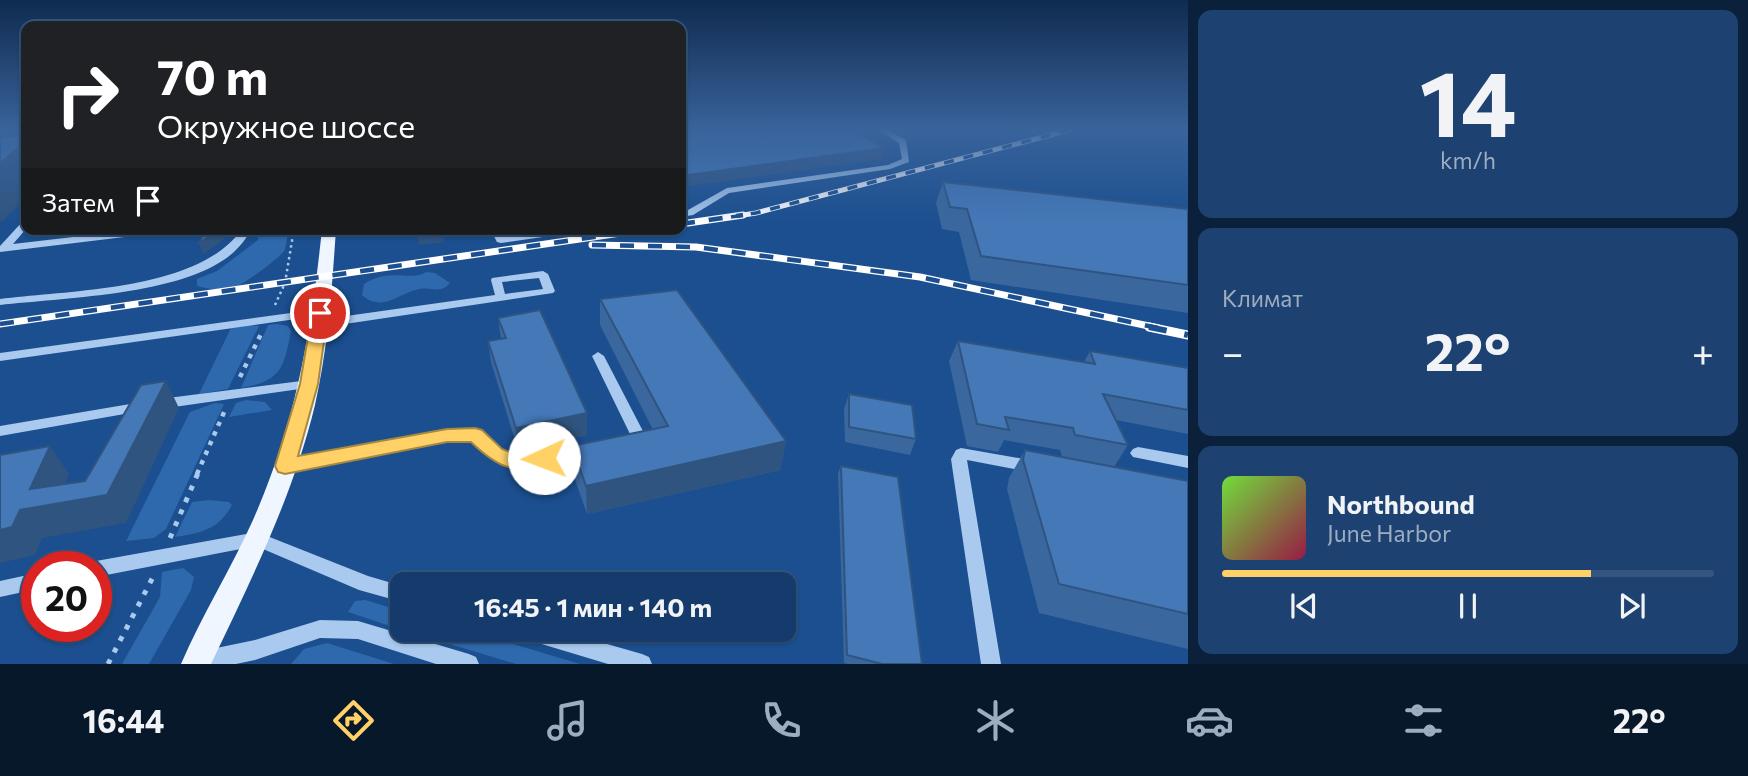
<!DOCTYPE html>
<html lang="ru">
<head>
<meta charset="utf-8">
<style>
  :root { --surface:#143b6b; --page:#1d4271; --text:#f1f3f6; --muted:#9dadc1; --line:#33557e; --accent:#ffd166 }
  body { margin:0; font-family:Commissioner,sans-serif; background:var(--page); color:var(--text); height:100vh; display:flex; flex-direction:column; font-size:26px; white-space:nowrap }
  * { box-sizing:border-box; margin:0 }
  p { font-size:23px; color:var(--muted) }
  .icon { flex:none; width:38px; height:38px; fill:none; stroke:currentColor; stroke-width:2; stroke-linecap:round; stroke-linejoin:round }
  .map { position:relative; flex:1; overflow:hidden }
  .panel { display:flex; flex-direction:column; gap:10px; padding:10px; background:#0b203b; width:560px }
  .panel>* { flex:none }
  .hud { position:absolute; left:21px; top:21px; width:665px; height:214px; border-radius:14px; box-shadow:0 2px 5px #0004,0 0 0 2px var(--line); background:#202124; color:#fff; overflow:hidden }
  .speed { position:absolute; left:21px; top:551px; display:flex; gap:14px; font-size:35px; font-weight:700; text-align:center }
  .speed>* { display:grid; place-content:center; width:91px; height:91px; border-radius:50%; background:var(--surface); box-shadow:0 2px 5px #0004,0 0 0 2px var(--line); line-height:1 }
  .speed .limit { border:10px solid #d22; background:#fff; color:#111 }
  .pin { position:absolute; display:grid; place-items:center; width:60px; height:60px; color:#fff; margin:-30px; border:4px solid #fff; border-radius:50%; box-shadow:0 2px 7px #0007 }
  .me { position:absolute; width:77px; margin:-38px; rotate:268deg; stroke-linejoin:round; filter:drop-shadow(0 0 5px #0008) }
  .turn { display:flex; align-items:center; gap:24px; height:147px; padding:0 21px; font-size:32px }
  .turn .icon { width:91px; height:91px; stroke-width:2.5 }
  .turn b { display:block; font-size:49px; line-height:60px }
  .then { display:flex; align-items:center; height:66px; padding:0 21px; background:#0003; gap:14px; font-size:26px }
  .big { font-size:52px; font-weight:700; line-height:1.1 }
  .panel .card { flex:1; display:flex; flex-direction:column; justify-content:center; gap:10px; min-width:0; padding:0 24px; border-radius:14px; background:var(--page) }
  .panel .dial { align-items:center; gap:0 }
  .dial b { font-size:91px; line-height:1 }
  .song { display:flex; align-items:center; gap:21px }
  .cover { width:84px; height:84px; border-radius:10px; background:linear-gradient(135deg,hsl(100 70% 55%),hsl(340 70% 35%)) }
  .played { height:7px; border-radius:4px; background:linear-gradient(90deg,var(--accent) 75%,var(--line) 75%) }
  .keys { display:flex; justify-content:space-around; direction:ltr }
  .heat { display:flex; justify-content:space-between; align-items:center; font-size:38px; direction:ltr }
  .trip { position:absolute; left:390px; top:572px; width:406px; height:70px; border-radius:14px; background:var(--surface); box-shadow:0 2px 5px #0004,0 0 0 2px var(--line); font-weight:700; line-height:70px; text-align:center }
  .menu { display:flex; height:112px; justify-content:space-around; align-items:center; background:#08182b; color:var(--muted) }
  .menu .icon { width:49px; height:49px }
  .menu .selected { color:var(--accent) }
  .menu b { font-size:32px; color:var(--text) }
  main { display:flex; flex:1; min-height:0 }
  .map>svg:first-child { display:block }
</style>
</head>
<body>
<main>
<div class="map">
<svg width="1188" height="664" viewBox="0 0 1188 664">
  <rect width="100%" height="100%" fill="#1b4f8f"/>
  <!-- green -->
  <g fill="#2e69ad">
    <path d="M264,229H288C287,236 287,246 284,251C280,258 242,285 235,288C222,292 209,289 197,286V279L217,271L258,240L259,233Z"/>
    <path d="M426,272L435,273L450,283C441,294 432,287 419,289C399,293 382,313 362,295L364,284C390,267 410,282 426,272Z"/>
    <path d="M277,324L288,326L291,331C284,367 282,381 241,388L268,325Z"/>
    <polygon points="246,325 259,326 228,389 199,394 231,328"/>
    <polygon points="246,400 265,402 272,410 229,417 236,403"/>
    <polygon points="215,403 224,404 166,529 154,538 126,541 190,412"/>
    <path d="M209,500L229,502L232,505C219,529 202,533 175,537L192,502Z"/>
    <polygon points="183,568 194,577 191,590 149,664 122,664 160,597 162,572"/>
    <polygon points="365,600 402,611 402,630 348,612 355,601"/>
    <polygon points="403,630 466,630 580,664 516,664"/>
    <polygon points="327,643 394,664 291,664 304,649"/>
  </g>
  <g fill="none" stroke-linecap="round" stroke-linejoin="round">
    <!-- path-far2 -->
    <polyline stroke="#a9c9ee" stroke-width="2.5" stroke-dasharray="2.5 3.5" stroke-linecap="butt" points="275,305 285,283 294,229"/>
    <!-- path-far1 -->
    <g stroke="#a9c9ee" stroke-width="4.5" stroke-dasharray="4.5 6" stroke-linecap="butt">
      <polyline points="240,377 261,334"/>
      <polyline points="197,474 225,410"/>
    </g>
    <!-- path -->
    <g stroke="#a9c9ee" stroke-width="5" stroke-dasharray="5 8" stroke-linecap="butt">
      <polyline points="170,538 198,473"/>
      <polyline points="108,664 153,577"/>
    </g>
    <!-- minor -->
    <g fill="#a9c9ee" fill-rule="evenodd">
      <polygon points="879,130 887,130 906,140 909,162 890,169 729,193 693,215 681,217 681,211 688,210 727,188 888,165 902,159 899,143"/>
      <polygon points="26,220 26,229 13,244 133,230 138,233 133,236 0,252 0,246 23,221"/>
      <path d="M242,229H252C244,242 235,253 222,261C171,295 62,298 0,305V299C69,290 199,291 242,229Z"/>
      <polygon points="393,229 403,229 404,235 402,237 396,237"/>
      <polygon points="490,229 500,229 504,237 556,229 583,229 578,232 501,243 497,242"/>
      <path d="M543,271L548,274L555,291L553,293L318,328L312,324L318,320L495,295L491,280L492,278ZM539,278L543,289L505,294L502,282Z"/>
      <polygon points="320,309 326,313 324,315 0,361 0,353"/>
      <polygon points="598,352 604,356 646,437 644,441 627,445 622,444 620,440 622,436 630,434 592,356"/>
      <polygon points="309,380 314,381 316,384 314,387 160,409 155,407 153,404 155,401 160,399"/>
      <polygon points="142,402 147,404 149,407 147,410 0,436 0,426"/>
      <polygon points="475,430 480,431 500,450 521,458 589,442 594,444 597,448 594,452 589,454 520,470 490,458 471,440 447,441 285,472 279,470 277,466 279,462 285,460 447,431"/>
      <polygon points="1138,447 1188,456 1188,468 1133,457 1130,453 1133,449"/>
      <polygon points="961,448 1024,459 1030,461 1032,465 1030,469 1024,471 967,460 1001,664 981,664 951,459 956,450"/>
      <polygon points="257,532 368,576 402,586 402,602 359,590 256,546 96,577 96,567 88,567 90,563 96,561"/>
      <polygon points="37,573 37,589 0,597 0,581"/>
      <polygon points="320,620 358,621 469,654 476,657 479,664 436,664 358,639 320,638 255,660 236,664 188,664 187,662 190,655 197,652 255,640"/>
      <polygon points="515,630 558,630 642,654 649,657 652,664 608,664 525,639 518,637"/>
    </g>
    <!-- major -->
    <path fill="#f0f6ff" fill-rule="evenodd" d="M322,229H336C332,288 328,347 315,405C293,496 251,580 211,664H181C202,615 231,569 253,520C296,422 311,334 322,229Z"/>
    <!-- rail-far2 casing -->
    <g stroke="#fff" stroke-width="5">
      <polyline id="rail-far2" points="731,217 756,213 1069,130"/>
    </g>
    <!-- rail-far1 casing -->
    <g stroke="#fff" stroke-width="7">
      <g id="rail-far1">
        <polyline points="681,224 743,215"/>
        <polyline points="592,245 696,247 920,277 1158,328"/>
        <polyline points="0,324 648,229"/>
      </g>
    </g>
    <!-- rail casing -->
    <g stroke="#fff" stroke-width="9">
      <polyline id="rail" points="1149,327 1188,335"/>
    </g>
    <!-- rail-far2 -->
    <use href="#rail-far2" stroke="#1b4f8f" stroke-width="3.5" stroke-dasharray="10" stroke-linecap="butt"/>
    <!-- rail-far1 -->
    <use href="#rail-far1" stroke="#1b4f8f" stroke-width="4.5" stroke-dasharray="14" stroke-linecap="butt"/>
    <!-- rail -->
    <use href="#rail" stroke="#1b4f8f" stroke-width="6" stroke-dasharray="18" stroke-linecap="butt"/>
  </g>
  <!-- wall -->
  <g fill="#3a679d">
    <polygon points="943,182 1188,209 1188,313 971,280 959,232 942,229 936,203"/>
    <polygon points="600,299 786,441 780,470 587,514 573,474 572,446 653,430 600,325"/>
    <polygon points="498,318 587,413 587,435 518,450 491,362 488,341 501,339"/>
    <polygon points="958,341 1084,362 1090,351 1188,368 1188,434 1116,420 1128,445 1114,467 1062,457 1060,450 1004,440 998,452 967,446 949,361"/>
    <polygon points="849,394 916,439 910,455 845,442 844,409"/>
    <polygon points="1025,450 1188,481 1188,649 1039,613 1007,489 1009,478"/>
    <polygon points="841,466 922,664 848,664 844,663 838,473"/>
  </g>
  <!-- shaded-wall -->
  <g fill="#305480">
    <polygon points="0,130 26,130 0,153"/>
    <polygon points="26,140 26,196 4,220 0,221 0,164"/>
    <polygon points="885,148 882,159 681,187 681,176"/>
    <polygon points="220,229 236,229 230,235 203,254 199,243"/>
    <polygon points="443,235 444,242 419,245 418,238"/>
    <polygon points="166,381 179,408 126,523 42,538 35,555 0,563 0,530 50,446 69,474 57,504 107,495"/>
    <polygon points="587,413 587,435 518,450 516,428"/>
    <polygon points="786,441 780,470 587,514 586,486"/>
  </g>
  <!-- building -->
  <g fill="#4478b7" stroke="#305480" stroke-width="2">
    <polygon points="681,130 851,130 885,148 681,176"/>
    <polygon points="26,135 26,140 0,164 0,137"/>
    <polygon points="943,182 1188,209 1188,285 981,256 967,209 950,207"/>
    <polygon points="206,229 220,229 199,243"/>
    <polygon points="417,229 442,229 443,235 418,238"/>
    <polygon points="677,290 786,441 586,486 572,446 668,426 600,299"/>
    <polygon points="540,310 587,413 516,428 488,341 506,338 498,318"/>
    <polygon points="958,341 1095,364 1090,351 1188,368 1188,410 1103,394 1128,445 1075,435 1073,428 1005,417 1009,430 977,424"/>
    <polygon points="166,381 107,495 20,510 12,527 0,530 0,455 50,446 30,489 85,481 141,385"/>
    <polygon points="849,394 912,405 916,439 849,427"/>
    <polygon points="1025,450 1188,481 1188,614 1059,584 1023,460"/>
    <polygon points="841,466 898,477 922,664 882,664 847,655"/>
  </g>
  <!-- sky -->
  <linearGradient id="sky" x2="0" y2="1"><stop stop-color="#0f2b4f"/><stop offset="0.58" stop-color="#39639b"/><stop offset="1" stop-color="#39639b" stop-opacity="0"/></linearGradient>
  <rect width="1188" height="223" fill="url(#sky)"/>
  <!-- route -->
  <path fill="#ffd166" stroke="#a68842" stroke-width="2" d="M320,309L328,313L318,384L298,456L447,429L475,428L482,430L502,449L521,456L544,451L551,453L554,458L551,464C515,475 498,468 471,442H447L285,474L278,472L275,466L300,384L312,313Z"/>
</svg>
<div class="speed"><div class="limit">20</div></div>
<div class="pin" style="left:320px;top:313px;background:#d93025"><svg class="icon" aria-label="arrive" viewBox="0 0 24 24"><path d="M6 21V4h12l-3 4 3 4H6"/></svg></div>
<svg class="me" style="left:544px;top:458px" viewBox="-20 -20 40 40"><circle r="19" fill="#fff"/><path d="M0-13L10 11 0 6-10 11z" fill="#ffd166"/></svg>
<div class="trip">16:45 · 1 мин · 140 m</div>
<div class="hud">
<div class="turn"><svg class="icon" aria-label="right" viewBox="0 0 24 24"><path d="M7 20v-9h11M14 6l5 5-5 5"/></svg><div><b>70 m</b>Окружное шоссе</div></div>
<div class="then">Затем<svg class="icon" aria-label="arrive" viewBox="0 0 24 24"><path d="M6 21V4h12l-3 4 3 4H6"/></svg></div>
</div>
</div>
<section class="panel">
<div class="card dial"><b>14</b><p>km/h</p></div>
<div class="card"><p>Климат</p>
<div class="heat"><a>−</a><b class="big">22°</b><a>+</a></div>
</div>
<div class="card">
<div class="song"><i class="cover"></i><div><b>Northbound</b><p>June Harbor</p></div></div>
<div class="played"></div>
<div class="keys"><svg class="icon" aria-label="previous" viewBox="0 0 24 24"><path d="M18 5L8 12l10 7zM5 5v14"/></svg><svg class="icon" aria-label="pause" viewBox="0 0 24 24"><path d="M8 5v14M16 5v14"/></svg><svg class="icon" aria-label="next" viewBox="0 0 24 24"><path d="M6 5l10 7-10 7zM19 5v14"/></svg></div>
</div>
</section>
</main>
<nav class="menu">
<b>16:44</b>
<svg class="icon selected" aria-label="directions" viewBox="0 0 24 24"><path d="M12 3l9 9-9 9-9-9zM9 14v-3h6M13 9l2 2-2 2"/></svg>
<svg class="icon" aria-label="music" viewBox="0 0 24 24"><path d="M9 18V5l10-2v13"/><circle cx="6" cy="18" r="3"/><circle cx="16" cy="16" r="3"/></svg>
<svg class="icon" aria-label="phone" viewBox="0 0 24 24"><path d="M5 4h4l2 5-3 2q2 4 5 5l2-3 5 2v4C11 20 4 13 5 4z"/></svg>
<svg class="icon" aria-label="climate" viewBox="0 0 24 24"><path d="M12 3v18M4 7l16 10M4 17L20 7"/></svg>
<svg class="icon" aria-label="car" viewBox="0 0 24 24"><path d="M5 17H2v-5l4-1 3-4h7l3 4 3 1v5h-3M9 17h6M6 11h13"/><circle cx="7" cy="17" r="2"/><circle cx="17" cy="17" r="2"/></svg>
<svg class="icon" aria-label="filters" viewBox="0 0 24 24"><path d="M4 7h16M4 17h16"/><circle cx="9" cy="7" r="2"/><circle cx="15" cy="17" r="2"/></svg>
<b>22°</b>
</nav>
</body>
</html>
